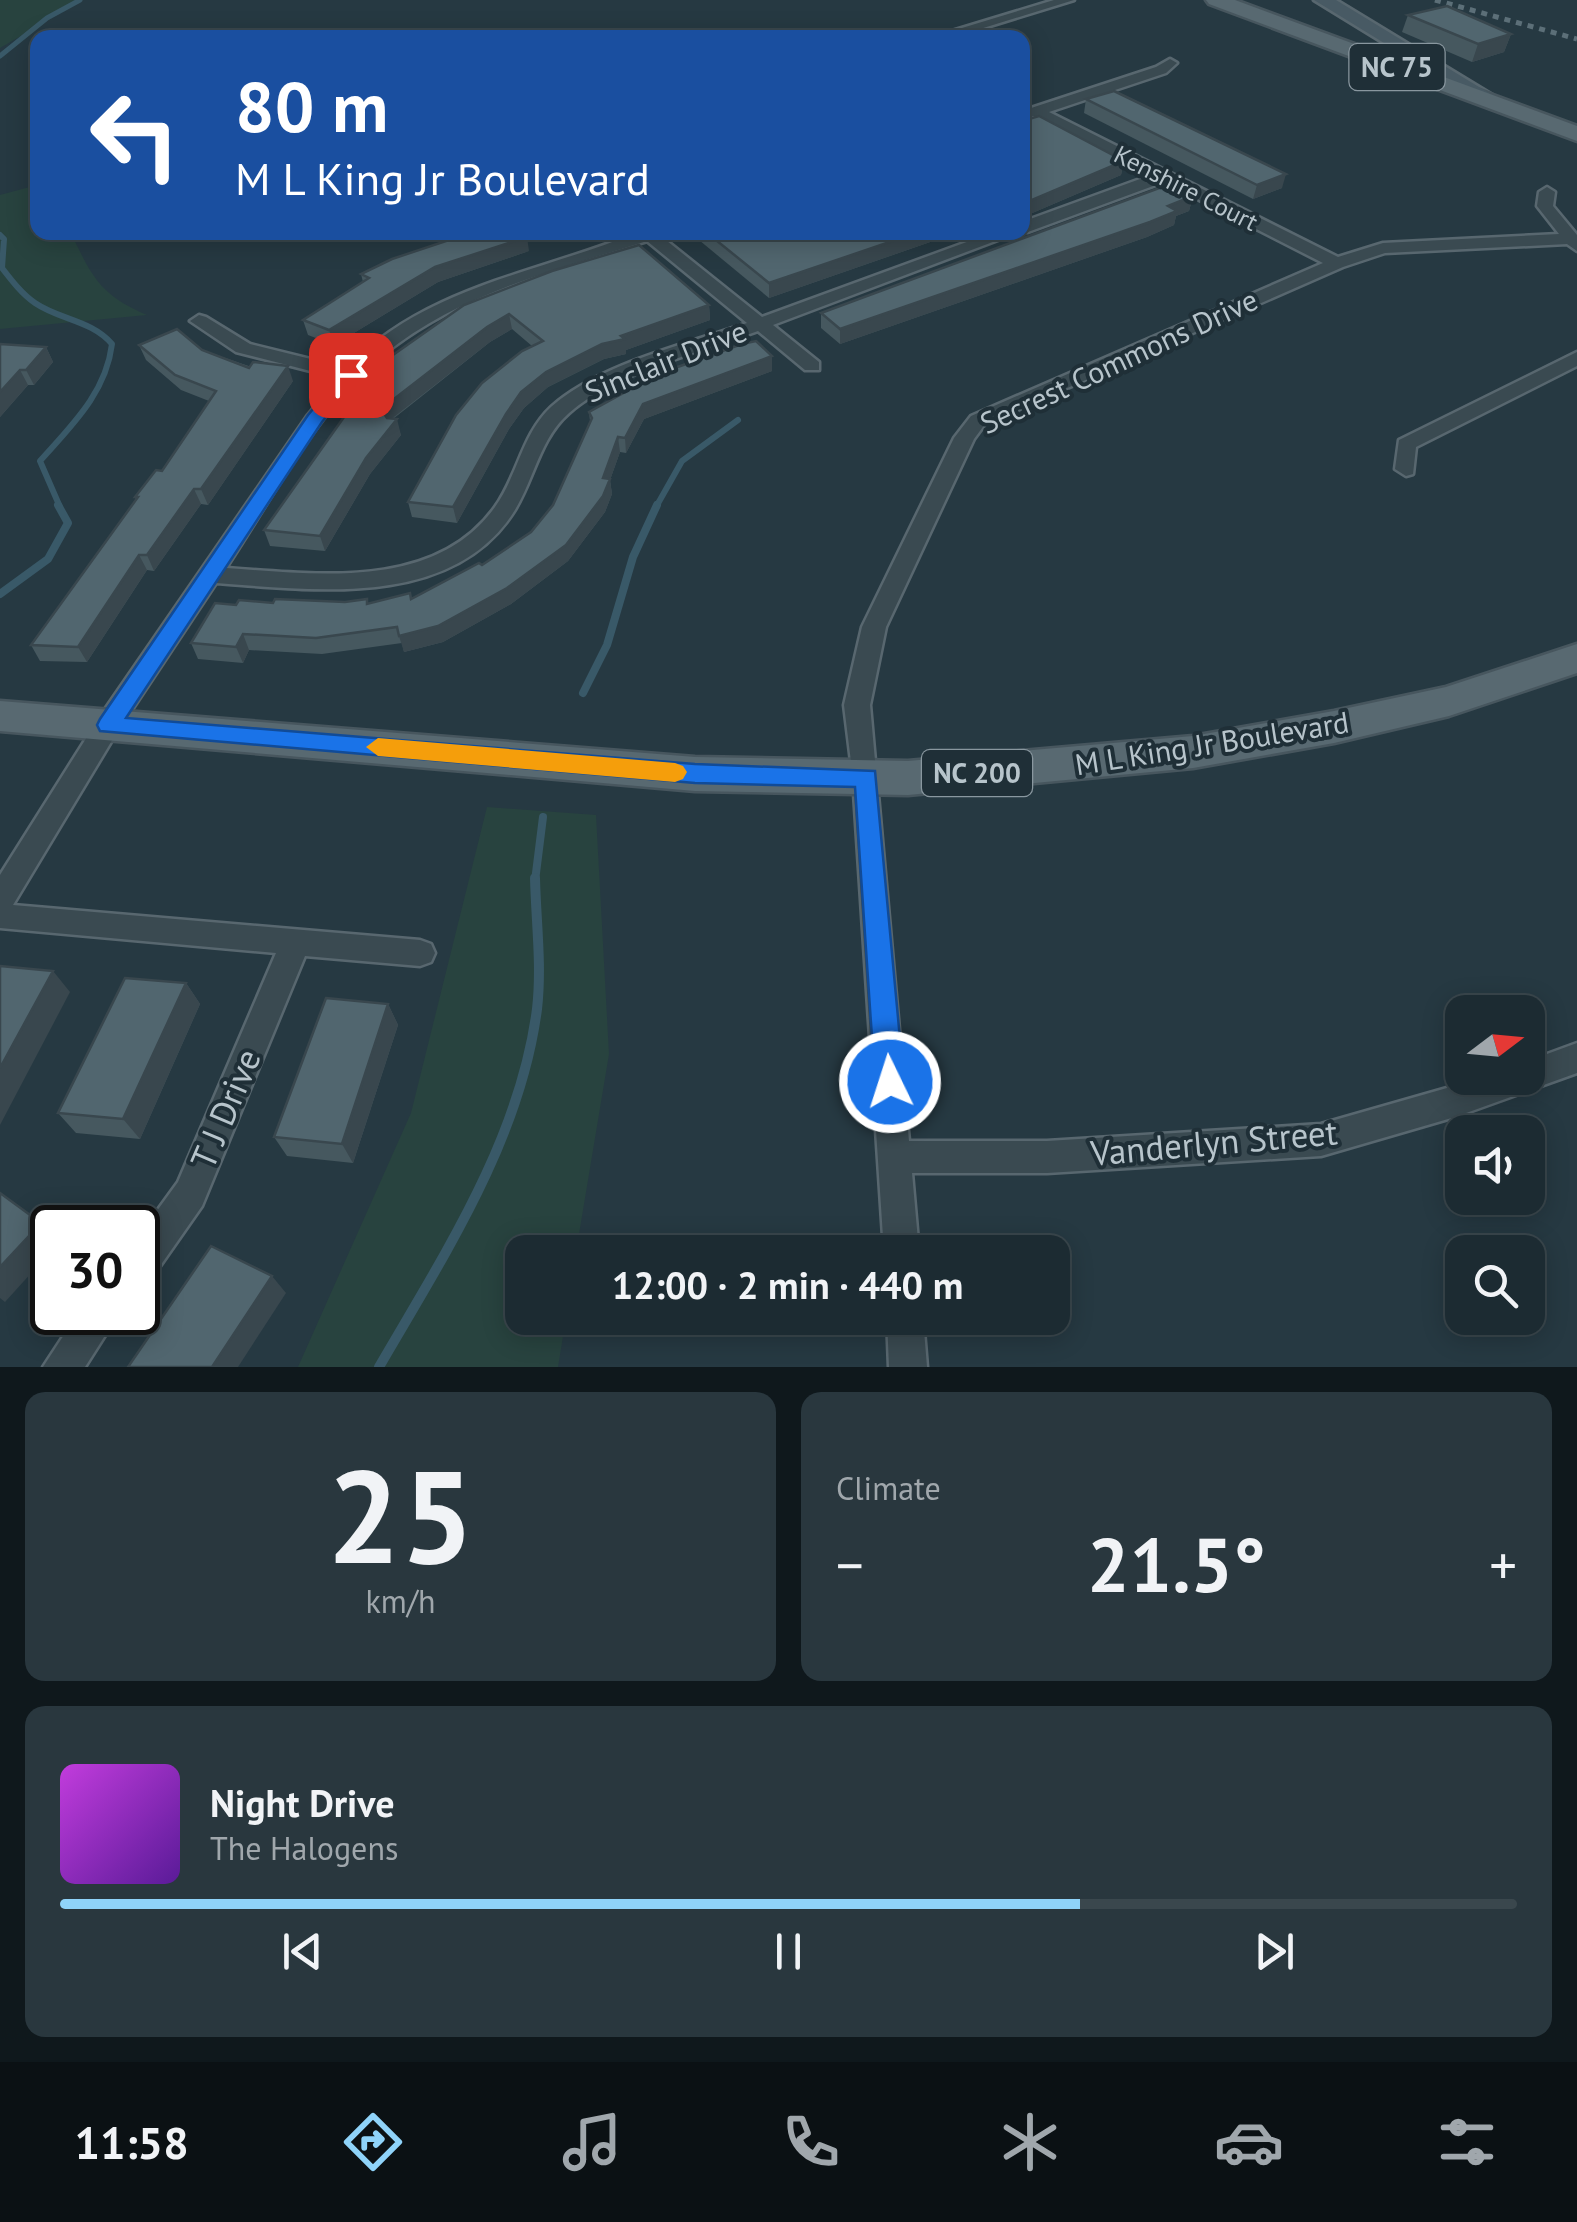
<!DOCTYPE html>
<html lang="en">
<head>
<meta charset="utf-8">
<style>
  :root { --surface:#1c2b32; --page:#29373e; --text:#f1f3f6; --muted:#a0a7ac; --line:#3a474d; --accent:#8fd3f9 }
  body { margin:0; font-family:"PT Sans",sans-serif; background:var(--page); color:var(--text); height:100vh; display:flex; flex-direction:column; font-size:38px; white-space:nowrap }
  * { box-sizing:border-box; margin:0 }
  p { font-size:32px; color:var(--muted) }
  .icon { flex:none; width:55px; height:55px; fill:none; stroke:currentColor; stroke-width:2; stroke-linecap:round; stroke-linejoin:round }
  .map { position:relative; height:1367px; overflow:hidden }
  .side { display:flex; flex-direction:column; gap:25px; padding:25px; background:#0f181c; flex:1 }
  .side>* { flex:none }
  .hud { position:absolute; left:30px; top:30px; width:1000px; height:210px; border-radius:20px; box-shadow:0 5px 25px #0003,0 0 0 2px var(--line); background:#1a4fa0; color:#fff; overflow:hidden }
  .needle { width:65px; rotate:74deg }
  .controls { position:absolute; left:1445px; top:995px; display:grid; gap:20px }
  .controls a { display:grid; place-items:center; width:100px; height:100px; border-radius:20px; background:var(--surface); box-shadow:0 5px 25px #0003,0 0 0 2px var(--line); font-size:50px }
  .speed { position:absolute; left:30px; top:1205px; display:flex; gap:20px; font-size:50px; font-weight:700; text-align:center }
  .speed>* { display:grid; place-content:center; width:130px; height:130px; border-radius:50%; background:var(--surface); box-shadow:0 5px 25px #0003,0 0 0 2px var(--line); line-height:1 }
  .speed .limit { border:5px solid #111; border-radius:15px; background:#fff; color:#111 }
  .pin { position:absolute; display:grid; place-items:center; width:85px; height:85px; color:#fff; margin:-42px; border-radius:20px; box-shadow:0 5px 15px #0006 }
  .me { position:absolute; width:110px; margin:-55px; rotate:356deg; stroke-linejoin:round; filter:drop-shadow(0 0 8px #0008) }
  .turn { display:flex; align-items:center; gap:35px; height:210px; padding:0 40px; font-size:45px }
  .turn .icon { width:130px; height:130px; stroke-width:2.5 }
  .turn b { display:block; font-size:70px; line-height:85px }
  .big { font-size:75px; font-weight:700; line-height:1.1 }
  .side .tile { flex:1; display:flex; flex-direction:column; justify-content:center; gap:15px; min-width:0; padding:0 35px; border-radius:20px; background:var(--page) }
  .side .dial { align-items:center; gap:0 }
  .dial b { font-size:130px; line-height:1 }
  .song { display:flex; align-items:center; gap:30px }
  .cover { width:120px; height:120px; border-radius:15px; background:linear-gradient(135deg,hsl(290 70% 55%),hsl(270 70% 35%)) }
  .played { height:10px; border-radius:5px; background:linear-gradient(90deg,var(--accent) 70%,var(--line) 70%) }
  .keys { display:flex; justify-content:space-around; direction:ltr }
  .heat { display:flex; justify-content:space-between; align-items:center; font-size:55px; direction:ltr }
  .side .tiles { flex:1; display:grid; gap:25px; grid-template-columns:1fr 1fr }
  .tile:last-child { grid-column:span 2 }
  .trip { position:absolute; left:505px; top:1235px; width:565px; height:100px; border-radius:20px; background:var(--surface); box-shadow:0 5px 25px #0003,0 0 0 2px var(--line); font-weight:700; line-height:100px; text-align:center }
  .dock { display:flex; height:160px; justify-content:space-around; align-items:center; background:#0b1114; color:var(--muted) }
  .dock .icon { width:70px; height:70px }
  .dock .selected { color:var(--accent) }
  .dock b { font-size:45px; color:var(--text) }
  .map>svg:first-child { display:block }
</style>
</head>
<body>
<div class="map">
<svg width="1577" height="1367" viewBox="0 0 1577 1367">
  <rect width="100%" height="100%" fill="#263942"/>
  <!-- green -->
  <g fill="#28433f">
    <polygon points="0,0 83,0 0,48"/>
    <path d="M37,185L38,232L71,233C92,277 100,295 147,315L0,329V195Z"/>
    <polygon points="487,807 596,815 609,1054 576,1252 522,1252 522,1318 566,1318 558,1367 298,1367 411,1113"/>
  </g>
  <g fill="none" stroke-linecap="round" stroke-linejoin="round">
    <!-- stream-far3 -->
    <polyline stroke="#395968" stroke-width="5" points="0,56 47,18 80,0"/>
    <!-- stream-far2 -->
    <g stroke="#395968" stroke-width="6">
      <path d="M0,235L4,239L2,268C12,281 22,294 35,303C60,320 91,320 112,344C106,393 72,425 40,461L60,507"/>
      <polyline points="656,507 682,461 738,420"/>
    </g>
    <!-- stream-far1 -->
    <g stroke="#395968" stroke-width="8">
      <polyline points="0,594 48,559 68,523 58,505"/>
      <polyline points="583,693 607,645 633,557 657,505"/>
      <polyline points="535,881 543,817"/>
    </g>
    <!-- stream -->
    <path stroke="#395968" stroke-width="10" d="M379,1367C444,1255 520,1140 537,1009C542,965 536,922 535,878"/>
    <!-- minor casing -->
    <g stroke="#58676f" stroke-width="5">
      <g id="minor">
        <polygon points="1054,0 1074,0 951,38 929,38"/>
        <polygon points="1170,59 1177,63 1166,73 1049,112 1338,257 1383,243 1559,234 1537,206 1539,192 1547,187 1555,192 1553,206 1577,235 1577,251 1567,244 1385,253 1343,267 985,424 974,439 886,627 870,705 909,1141 1047,1141 1321,1124 1482,1078 1528,1078 1528,1061 1577,1043 1577,1073 1455,1117 1321,1156 1047,1173 912,1173 919,1252 884,1252 853,778 844,705 862,627 954,438 971,416 1323,263 1164,182 1028,232 1020,232 1022,222 1151,175 1035,116 1022,117 1022,111 1156,67"/>
        <path d="M638,232H667L662,237L762,317L994,232H1019L773,325L819,362V370H805L758,331C699,353 616,372 569,413C539,439 534,481 513,513C450,609 314,590 216,583L117,732L13,905L420,940L431,944L435,953L431,962L420,966L305,956L202,1206L151,1279L138,1283V1237L178,1182L276,953L0,928V875L99,718L308,415L338,378L236,352L190,321L199,315L206,317L250,344L347,368C426,286 539,273 638,232ZM647,241L747,323C687,344 599,364 551,407C522,434 518,475 495,507C435,591 316,574 226,568C271,500 319,407 383,355C459,293 556,270 647,241Z"/>
        <polygon points="1577,352 1577,366 1416,447 1413,474 1406,476 1395,469 1399,440"/>
        <polygon points="79,1312 120,1312 85,1367 43,1367"/>
        <polygon points="887,1318 923,1318 927,1367 889,1367"/>
      </g>
    </g>
    <!-- secondary casing -->
    <g stroke="#58676f" stroke-width="5">
      <polygon id="secondary" points="1314,0 1336,0 1507,104 1497,110 1490,108"/>
    </g>
    <!-- primary casing -->
    <g stroke="#47565e" stroke-width="5">
      <g id="primary">
        <polygon points="1206,0 1235,0 1577,126 1577,141 1209,4"/>
        <polygon points="1577,644 1577,673 1449,716 1334,743 1193,768 908,795 695,791 0,731 0,701 695,757 908,761 1193,736 1334,711 1446,687"/>
      </g>
    </g>
    <!-- minor -->
    <use href="#minor" fill="#3a4a51" fill-rule="evenodd"/>
    <!-- secondary -->
    <use href="#secondary" fill="#485a64" fill-rule="evenodd"/>
    <!-- primary -->
    <use href="#primary" fill="#586971" fill-rule="evenodd"/>
    <!-- rail -->
    <polyline stroke="#5c6f78" stroke-width="5" stroke-dasharray="6 6" stroke-linecap="butt" points="1435,0 1577,39"/>
  </g>
  <!-- wall -->
  <g fill="#46585f">
    <polygon points="1408,15 1511,34 1504,52 1472,62 1402,32"/>
    <polygon points="1086,99 1282,188 1253,199 1084,113"/>
    <polygon points="1022,121 1124,161 1121,175 1030,214 1024,210"/>
    <polygon points="1193,196 1189,211 1176,216 1174,225 1147,237 840,344 821,328 821,313"/>
    <polygon points="698,232 959,232 769,298 699,240"/>
    <polygon points="529,251 438,282 334,345 308,335 303,320 363,282 361,274"/>
    <polygon points="464,305 709,305 710,320 626,350 626,354 604,359 548,387 524,408 509,429 457,523 412,517 408,502 532,346 512,329 490,342 393,419 401,435 370,474 325,551 270,546 264,530"/>
    <polygon points="0,344 46,347 53,362 34,385 28,385 0,417"/>
    <polygon points="139,345 202,350 293,381 208,505 201,504 154,571 147,570 87,662 40,661 31,645 136,500 135,497 162,471 209,401 181,390 146,360"/>
    <polygon points="772,356 772,371 644,419 626,453 620,452 610,480 612,494 605,512 568,561 511,604 443,642 404,652 402,643 322,654 249,650 243,663 198,659 191,643 236,605 273,603 369,603 411,599 482,565 531,532 553,505 590,421 589,412"/>
    <polygon points="186,983 200,1004 140,1139 76,1133 58,1113"/>
    <polygon points="388,1004 398,1025 353,1163 287,1156 274,1137"/>
  </g>
  <!-- shaded-wall -->
  <g fill="#39474e">
    <polygon points="1511,34 1504,52 1472,62 1478,44"/>
    <polygon points="1124,161 1121,175 1030,214 1032,200"/>
    <polygon points="1286,174 1282,188 1253,199 1257,185"/>
    <polygon points="1193,196 1189,211 1176,216 1174,225 1147,237 840,344 840,329"/>
    <polygon points="919,232 959,232 769,298 769,283"/>
    <polygon points="527,237 529,251 438,282 334,345 329,330 435,267"/>
    <polygon points="709,305 710,320 626,350 626,354 604,359 548,387 524,408 509,429 457,523 453,507 506,414 521,392 546,372 602,344"/>
    <polygon points="509,314 512,329 490,342 385,424 381,409 487,327"/>
    <polygon points="46,347 53,362 34,385 26,370"/>
    <polygon points="772,356 772,371 644,419 626,453 625,438 643,404"/>
    <polygon points="288,366 293,381 208,505 201,489"/>
    <polygon points="20,370 28,385 0,417 0,392"/>
    <polygon points="397,419 401,435 370,474 325,551 320,536 366,458"/>
    <polygon points="618,437 620,452 610,480 612,494 605,512 568,561 511,604 443,642 404,652 399,636 603,478"/>
    <polygon points="194,489 201,504 154,571 147,555"/>
    <polygon points="139,555 147,570 87,662 78,647"/>
    <polygon points="243,634 249,650 243,663 236,647"/>
    <polygon points="53,971 70,992 0,1125 0,1068"/>
    <polygon points="186,983 200,1004 140,1139 123,1119"/>
    <polygon points="388,1004 398,1025 353,1163 342,1144"/>
    <polygon points="41,1223 52,1233 52,1250 5,1302 0,1298 0,1267"/>
    <polygon points="272,1276 286,1293 238,1367 212,1367"/>
  </g>
  <!-- building -->
  <g fill="#51666f" stroke="#39474e" stroke-width="2.5">
    <polygon points="1447,6 1511,34 1478,44 1408,15"/>
    <polygon points="1114,91 1286,174 1257,185 1086,99"/>
    <polygon points="1039,116 1124,161 1032,200 1026,196 1022,197 1022,121"/>
    <polygon points="1170,184 1193,196 1168,206 1177,211 1150,222 840,329 821,313"/>
    <polygon points="473,232 523,232 527,237 435,267 329,330 303,320 369,278 361,274 392,259"/>
    <polygon points="706,232 919,232 769,283"/>
    <polygon points="639,245 709,305 621,336 625,339 602,344 546,372 521,392 506,414 453,507 408,502 456,415 482,383 522,351 543,341 509,314 487,327 381,409 387,418 397,419 366,458 320,536 264,530 383,362 464,305 552,271"/>
    <polygon points="177,329 202,350 249,368 253,362 288,366 201,489 194,489 147,555 139,555 78,647 31,645 138,497 135,497 156,470 162,471 216,391 175,375 139,345"/>
    <polygon points="756,341 772,356 643,404 625,438 618,437 603,478 610,479 603,496 566,545 507,588 438,626 399,636 397,627 316,638 243,634 236,647 191,643 215,603 236,605 239,600 273,603 275,599 345,602 367,599 367,604 410,593 411,599 479,563 482,565 531,532 553,505 592,418 589,412 658,374 742,344"/>
    <polygon points="0,344 46,347 26,370 20,370 0,392"/>
    <polygon points="0,966 53,971 0,1068"/>
    <polygon points="125,978 186,983 123,1119 58,1113"/>
    <polygon points="326,998 388,1004 342,1144 274,1137"/>
    <polygon points="0,1193 41,1223 0,1267"/>
    <polygon points="211,1246 272,1276 212,1367 128,1367"/>
  </g>
  <!-- route -->
  <polygon fill="#1a73e8" stroke="#114b97" stroke-width="2.5" points="351,370 360,375 322,422 126,718 695,764 875,771 904,1082 900,1091 890,1095 879,1091 875,1082 855,787 695,783 100,731 97,725 100,719 308,415 345,371"/>
  <!-- slow -->
  <polygon fill="#f59e0b" points="378,738 675,763 683,766 687,772 683,779 675,782 378,756 366,747"/>
  <g text-anchor="middle" stroke-width="8" stroke-linejoin="round" paint-order="stroke">
    <!-- far-street labels -->
    <g font-size="25" fill="#b7c4cb" stroke="#1f2f37">
      <text transform="translate(1186 188) rotate(27)" y="9">Kenshire Court</text>
    </g>
    <!-- shield labels -->
    <g fill="#1f2f37" stroke="#89979f" stroke-width="2.5">
      <rect x="1349.5" y="44" width="95" height="46" rx="8"/>
      <rect x="922" y="750" width="110" height="46" rx="8"/>
    </g>
    <g font-size="28" font-weight="bold" fill="#b7c4cb">
      <text x="1397" y="77">NC 75</text>
      <text x="977" y="783">NC 200</text>
    </g>
    <!-- street labels -->
    <g font-size="30" fill="#b7c4cb" stroke="#1f2f37">
      <text transform="translate(666 362) rotate(-22)" y="10">Sinclair Drive</text>
      <text transform="translate(1119 362) rotate(-25)" y="10">Secrest Commons Drive</text>
      <text transform="translate(1212 744) rotate(-9)" y="10">M L King Jr Boulevard</text>
    </g>
    <!-- near-street labels -->
    <g font-size="35" fill="#b7c4cb" stroke="#1f2f37">
      <text transform="translate(226 1109) rotate(-67)" y="12">T J Drive</text>
      <text transform="translate(1214 1143) rotate(-5)" y="12">Vanderlyn Street</text>
    </g>
  </g>
</svg>
<div class="controls">
<a><svg class="needle" viewBox="-14 -14 28 28"><path d="M0-13l5 13h-10z" fill="#e53935"/><path d="M0 13l5-13h-10z" fill="#a0a7ac"/></svg></a>
<a><svg class="icon" aria-label="sound" viewBox="0 0 24 24"><path d="M4 9h4l5-4v14l-5-4H4zM17 9q2 3 0 6"/></svg></a>
<a><svg class="icon" aria-label="search" viewBox="0 0 24 24"><circle cx="10" cy="10" r="6"/><path d="M15 15l6 6"/></svg></a>
</div>
<div class="speed"><div class="limit">30</div></div>
<div class="pin" style="left:351px;top:375px;background:#d93025"><svg class="icon" aria-label="arrive" viewBox="0 0 24 24"><path d="M6 21V4h12l-3 4 3 4H6"/></svg></div>
<svg class="me" style="left:890px;top:1082px" viewBox="-20 -20 40 40"><circle r="17" fill="#1a73e8" stroke="#fff" stroke-width="3"/><path d="M0-11L8 9 0 5-8 9z" fill="#fff"/></svg>
<div class="trip">12:00 · 2 min · 440 m</div>
<div class="hud">
<div class="turn"><svg class="icon" aria-label="left" viewBox="0 0 24 24"><path d="M17 20v-9H6M10 6l-5 5 5 5"/></svg><div><b>80 m</b>M L King Jr Boulevard</div></div>
</div>
</div>
<section class="side">
<div class="tiles">
<div class="tile dial"><b>25</b><p>km/h</p></div>
<div class="tile"><p>Climate</p>
<div class="heat"><a>−</a><b class="big">21.5°</b><a>+</a></div>
</div>
<div class="tile">
<div class="song"><i class="cover"></i><div><b>Night Drive</b><p>The Halogens</p></div></div>
<div class="played"></div>
<div class="keys"><svg class="icon" aria-label="previous" viewBox="0 0 24 24"><path d="M18 5L8 12l10 7zM5 5v14"/></svg><svg class="icon" aria-label="pause" viewBox="0 0 24 24"><path d="M8 5v14M16 5v14"/></svg><svg class="icon" aria-label="next" viewBox="0 0 24 24"><path d="M6 5l10 7-10 7zM19 5v14"/></svg></div>
</div>
</div>
</section>
<nav class="dock">
<b>11:58</b>
<svg class="icon selected" aria-label="directions" viewBox="0 0 24 24"><path d="M12 3l9 9-9 9-9-9zM9 14v-3h6M13 9l2 2-2 2"/></svg>
<svg class="icon" aria-label="music" viewBox="0 0 24 24"><path d="M9 18V5l10-2v13"/><circle cx="6" cy="18" r="3"/><circle cx="16" cy="16" r="3"/></svg>
<svg class="icon" aria-label="phone" viewBox="0 0 24 24"><path d="M5 4h4l2 5-3 2q2 4 5 5l2-3 5 2v4C11 20 4 13 5 4z"/></svg>
<svg class="icon" aria-label="climate" viewBox="0 0 24 24"><path d="M12 3v18M4 7l16 10M4 17L20 7"/></svg>
<svg class="icon" aria-label="car" viewBox="0 0 24 24"><path d="M5 17H2v-5l4-1 3-4h7l3 4 3 1v5h-3M9 17h6M6 11h13"/><circle cx="7" cy="17" r="2"/><circle cx="17" cy="17" r="2"/></svg>
<svg class="icon" aria-label="filters" viewBox="0 0 24 24"><path d="M4 7h16M4 17h16"/><circle cx="9" cy="7" r="2"/><circle cx="15" cy="17" r="2"/></svg>
</nav>
</body>
</html>
